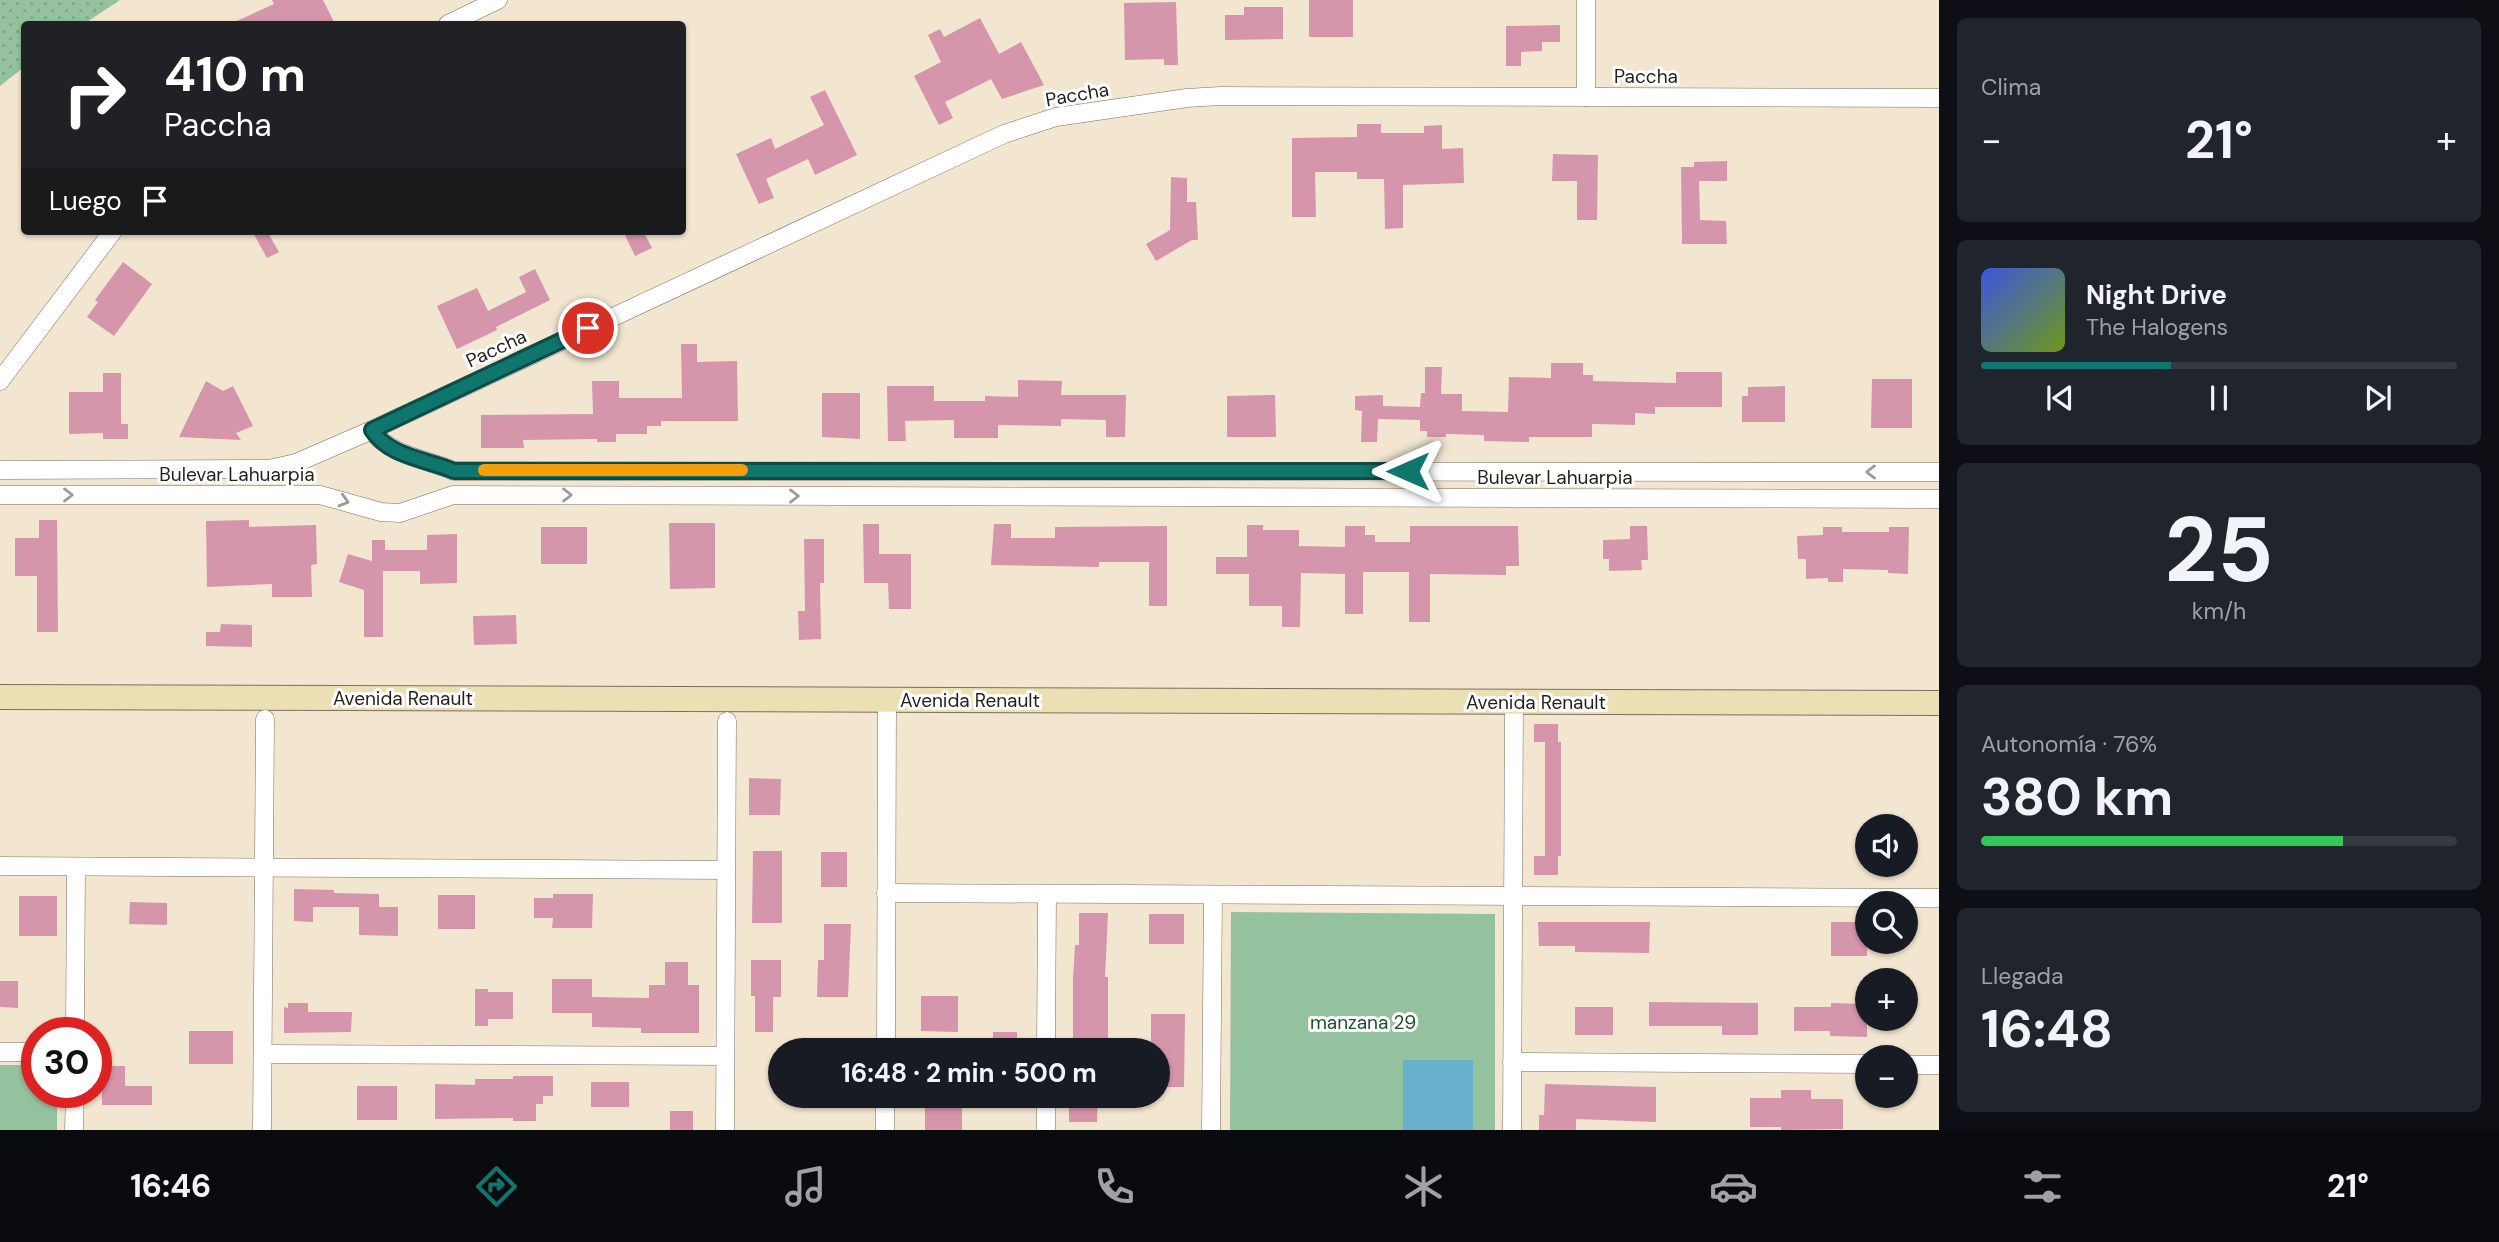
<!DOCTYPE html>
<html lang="es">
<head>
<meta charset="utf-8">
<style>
  :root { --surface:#171b24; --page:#20242c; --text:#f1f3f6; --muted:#9ea1a6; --line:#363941; --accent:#0f766e }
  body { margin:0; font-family:"DM Sans",sans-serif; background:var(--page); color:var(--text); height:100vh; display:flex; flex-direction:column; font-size:26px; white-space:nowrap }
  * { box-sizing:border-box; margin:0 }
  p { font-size:23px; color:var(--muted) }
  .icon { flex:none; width:38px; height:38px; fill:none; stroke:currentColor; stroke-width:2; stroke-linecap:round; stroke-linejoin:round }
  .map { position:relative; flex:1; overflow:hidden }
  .details { display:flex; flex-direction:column; gap:18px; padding:18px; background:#0d0f14; width:560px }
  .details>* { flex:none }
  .banner { position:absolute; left:21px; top:21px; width:665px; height:214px; border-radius:7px; box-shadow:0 2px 5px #0004; background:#202124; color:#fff; overflow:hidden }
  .tools { position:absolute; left:1855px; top:814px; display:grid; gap:14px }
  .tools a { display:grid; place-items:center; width:63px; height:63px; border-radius:50%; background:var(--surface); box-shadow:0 2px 5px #0004; font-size:35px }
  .speed { position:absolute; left:21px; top:1017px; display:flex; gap:14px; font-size:35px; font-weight:700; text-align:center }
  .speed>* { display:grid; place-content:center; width:91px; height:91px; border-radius:50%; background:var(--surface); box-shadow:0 2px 5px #0004; line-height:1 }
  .speed .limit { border:10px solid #d22; background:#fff; color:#111 }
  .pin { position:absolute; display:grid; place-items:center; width:60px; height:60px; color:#fff; margin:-30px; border:4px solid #fff; border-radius:50%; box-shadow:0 2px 7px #0007 }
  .me { position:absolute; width:77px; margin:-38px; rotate:270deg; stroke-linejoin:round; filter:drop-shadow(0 0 5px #0008) }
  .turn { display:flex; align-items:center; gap:24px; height:147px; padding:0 28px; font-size:32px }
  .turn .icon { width:91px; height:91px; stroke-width:2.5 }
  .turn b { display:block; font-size:49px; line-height:60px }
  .then { display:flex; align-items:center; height:66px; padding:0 28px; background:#0003; gap:14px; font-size:26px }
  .big { font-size:52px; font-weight:700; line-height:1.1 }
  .details .card { flex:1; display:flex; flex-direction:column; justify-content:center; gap:10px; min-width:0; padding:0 24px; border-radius:10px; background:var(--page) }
  .details .dial { align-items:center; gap:0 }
  .dial b { font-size:91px; line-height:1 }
  .song { display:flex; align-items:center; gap:21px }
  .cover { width:84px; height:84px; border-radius:10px; background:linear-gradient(135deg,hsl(230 70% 55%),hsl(80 70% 35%)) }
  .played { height:7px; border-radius:4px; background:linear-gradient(90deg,var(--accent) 40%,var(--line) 40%) }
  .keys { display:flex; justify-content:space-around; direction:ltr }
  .heat { display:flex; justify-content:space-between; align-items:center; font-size:38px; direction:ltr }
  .charge { height:10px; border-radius:5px; background:linear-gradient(90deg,#34c759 76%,var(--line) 0) }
  .trip { position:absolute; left:768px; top:1038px; width:402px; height:70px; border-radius:35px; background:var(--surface); box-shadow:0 2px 5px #0004; font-weight:700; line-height:70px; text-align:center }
  .menu { display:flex; height:112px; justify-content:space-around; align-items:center; background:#090b0e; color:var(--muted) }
  .menu .icon { width:49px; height:49px }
  .menu .selected { color:var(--accent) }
  .menu b { font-size:32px; color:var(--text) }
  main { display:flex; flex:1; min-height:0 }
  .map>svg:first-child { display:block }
</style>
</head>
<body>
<main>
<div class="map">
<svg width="1939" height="1130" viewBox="0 0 1939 1130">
  <defs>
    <pattern id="grass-dots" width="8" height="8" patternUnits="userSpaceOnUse" patternTransform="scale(1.75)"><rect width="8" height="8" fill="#95c29e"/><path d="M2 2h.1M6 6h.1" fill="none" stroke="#80a687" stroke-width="1.8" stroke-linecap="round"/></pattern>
  </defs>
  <rect width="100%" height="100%" fill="#f2e6d1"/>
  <!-- grass -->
  <polygon fill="url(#grass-dots)" points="0,0 120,0 84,24 24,24 24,67 0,86"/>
  <!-- park -->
  <g fill="#95c29e">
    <polygon points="1231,912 1495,914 1495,1130 1230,1130"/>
    <polygon points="0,1065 37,1065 37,1092 57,1092 57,1130 0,1130"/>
  </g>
  <!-- water -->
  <rect fill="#68b0cc" x="1403" y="1060" width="70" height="70"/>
  <!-- building -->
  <g fill="#d595ab">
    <polygon points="272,0 323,0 335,24 230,24 274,4"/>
    <rect x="1309" y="0" width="44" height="37"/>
    <polygon points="1176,2 1178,65 1164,65 1164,59 1125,60 1124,3"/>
    <polygon points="1244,7 1283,7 1283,39 1225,40 1225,15 1244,15"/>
    <polygon points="980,18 999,54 1021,42 1044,85 1002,99 991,79 945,102 953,118 939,125 914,76 941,62 928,35 940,29 944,37"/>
    <polygon points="1560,25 1560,42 1542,42 1542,51 1521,52 1521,66 1506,66 1506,26"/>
    <polygon points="825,90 857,155 815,175 808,159 766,179 774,198 759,204 736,154 771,138 775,149 824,125 810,97"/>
    <polygon points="1357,124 1381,124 1381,133 1424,133 1424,126 1442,125 1442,149 1463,148 1464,183 1403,185 1403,228 1385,229 1384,179 1357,179 1357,172 1315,172 1316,217 1292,217 1292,138 1357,137"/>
    <polygon points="1553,154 1598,155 1597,220 1577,220 1577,181 1552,181"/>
    <polygon points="1727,161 1727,181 1699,181 1700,220 1726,221 1727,244 1682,244 1681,167 1694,167 1694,162"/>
    <polygon points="1171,177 1187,178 1187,202 1196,202 1198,240 1192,240 1156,261 1146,244 1170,230"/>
    <polygon points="252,231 267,231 279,252 267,258"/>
    <polygon points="623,231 643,231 652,248 635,256"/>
    <polygon points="123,262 152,284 114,336 87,317 98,302 95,300"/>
    <polygon points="535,269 550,300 496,327 497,330 457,349 437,306 477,288 488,311 526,292 519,277"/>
    <polygon points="681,344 697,344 697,362 737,361 738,421 661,421 661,426 647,426 647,434 616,434 616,442 597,442 597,439 523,440 524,448 481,448 481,415 593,414 592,381 619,381 619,398 682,398"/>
    <polygon points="1551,363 1583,363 1583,375 1593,375 1593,381 1676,383 1676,372 1722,372 1722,407 1655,407 1655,414 1635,413 1635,425 1592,424 1592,437 1529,437 1529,442 1484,441 1484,435 1446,434 1446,437 1427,437 1427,431 1420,431 1420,420 1378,419 1377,442 1361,442 1362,411 1355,410 1355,396 1383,395 1383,406 1420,407 1421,393 1425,393 1425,367 1442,367 1441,394 1462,394 1462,411 1508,412 1509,377 1551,378"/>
    <polygon points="103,373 121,373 121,424 128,424 128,439 103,439 103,433 69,434 69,392 103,392"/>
    <polygon points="1872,379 1912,379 1912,428 1871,428"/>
    <polygon points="1018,380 1062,381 1061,395 1126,395 1125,437 1106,437 1106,420 1061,419 1061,426 998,425 998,438 954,438 954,420 905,421 906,441 888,441 887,386 934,386 934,401 985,401 985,396 1018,397"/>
    <polygon points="206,381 223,391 233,386 253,426 236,433 241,440 179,437"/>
    <polygon points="1785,386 1785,422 1742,422 1742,396 1748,396 1748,387"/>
    <polygon points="822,393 860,393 860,439 822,437"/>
    <polygon points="1275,395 1276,437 1227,437 1227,396"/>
    <polygon points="39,520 57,520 58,632 37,632 37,576 15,576 15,538 39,538"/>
    <polygon points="249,520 249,527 316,525 317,564 311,565 312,597 272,597 272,584 207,587 206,521"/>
    <polygon points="669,523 715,523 715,588 670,589"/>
    <polygon points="863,524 879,524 879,554 911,554 911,609 889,609 888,583 864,583"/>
    <polygon points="994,524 1011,524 1011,538 1055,538 1055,527 1167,526 1167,606 1149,606 1149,562 1099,562 1099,567 991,565"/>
    <polygon points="1247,525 1263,525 1263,530 1299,530 1299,546 1345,547 1345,526 1365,526 1365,535 1375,535 1375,542 1410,542 1410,526 1518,526 1519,566 1506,566 1506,575 1430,574 1430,622 1409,622 1409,572 1363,572 1363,614 1345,614 1345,574 1301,573 1300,627 1282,627 1282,606 1249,606 1249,574 1216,574 1216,557 1247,557"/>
    <polygon points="1630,526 1647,526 1648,560 1641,560 1642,570 1609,571 1609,559 1603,559 1603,540 1630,539"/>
    <rect x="541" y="527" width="46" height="37"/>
    <polygon points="1823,527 1842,527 1842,532 1889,532 1889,527 1909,527 1908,574 1888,573 1888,570 1843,569 1843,582 1828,582 1828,578 1806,579 1806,559 1798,559 1797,536 1823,535"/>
    <polygon points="457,534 457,583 420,584 420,571 383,571 383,637 364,637 364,590 339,582 348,554 372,561 372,540 385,540 385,550 427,550 427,535"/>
    <polygon points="804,539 824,539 824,583 820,583 821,639 799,640 798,611 805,611"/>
    <polygon points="516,615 517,644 474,645 473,616"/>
    <polygon points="221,624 252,625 252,647 206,646 206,632 220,632"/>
    <polygon points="1534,724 1558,724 1558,742 1561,742 1561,856 1558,856 1558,875 1534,875 1534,856 1545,856 1545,742 1534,742"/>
    <polygon points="749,778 781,779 780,815 749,815"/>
    <polygon points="753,851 782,851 782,923 752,923"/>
    <rect x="821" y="852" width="26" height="35"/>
    <polygon points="294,889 334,890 334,893 379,894 379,907 398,907 398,936 359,935 359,907 313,907 313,922 294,921"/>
    <polygon points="553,894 593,894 592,928 552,928 553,918 534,918 534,898 553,898"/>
    <rect x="438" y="895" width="37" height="34"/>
    <rect x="19" y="896" width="38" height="40"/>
    <polygon points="130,902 167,903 167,925 129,924"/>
    <polygon points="1079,913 1108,913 1105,977 1108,977 1108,1050 1073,1050 1073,978 1075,945 1079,945"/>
    <rect x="1149" y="914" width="35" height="30"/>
    <polygon points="1538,922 1650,922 1649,953 1575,952 1575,946 1539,946"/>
    <rect x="1831" y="922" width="36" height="34"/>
    <polygon points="824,924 851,924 848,997 817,997 818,960 824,960"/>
    <polygon points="751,960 781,960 781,997 773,997 773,1032 755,1032 755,996 751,996"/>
    <polygon points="665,962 688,962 688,985 699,985 699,1033 641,1033 641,1028 592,1027 592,1013 552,1013 552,979 592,979 592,997 649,998 649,985 665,985"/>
    <polygon points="0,981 18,981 18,1008 0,1007"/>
    <polygon points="475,989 488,989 488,992 513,992 513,1019 488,1019 488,1026 475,1026"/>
    <polygon points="921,996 958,996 958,1032 921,1031"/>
    <polygon points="1649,1002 1758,1003 1758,1035 1722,1035 1722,1026 1649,1026"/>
    <polygon points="288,1003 308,1003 308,1012 352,1012 351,1032 284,1033 284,1007 288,1008"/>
    <polygon points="1831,1003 1867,1004 1867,1037 1830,1036 1830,1031 1794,1031 1794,1007 1831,1007"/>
    <rect x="1575" y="1007" width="38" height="28"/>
    <polygon points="1151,1014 1185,1014 1184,1087 1158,1087 1158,1050 1151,1050"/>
    <rect x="189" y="1031" width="44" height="33"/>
    <rect x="993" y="1032" width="24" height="18"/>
    <polygon points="102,1066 125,1066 125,1086 152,1086 152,1105 102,1105"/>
    <polygon points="513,1076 553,1076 553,1096 543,1096 543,1104 536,1104 536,1121 513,1121 513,1118 435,1119 435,1084 475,1085 475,1079 513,1079"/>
    <rect x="591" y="1082" width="38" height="25"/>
    <polygon points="1545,1084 1656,1087 1656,1122 1576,1119 1576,1130 1539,1130 1539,1115 1544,1115"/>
    <rect x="357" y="1086" width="40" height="34"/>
    <polygon points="1781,1090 1811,1090 1811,1099 1843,1099 1843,1129 1781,1130 1781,1127 1750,1127 1750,1098 1781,1098"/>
    <polygon points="1069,1096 1098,1096 1097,1122 1069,1122"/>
    <rect x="925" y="1104" width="37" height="26"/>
    <rect x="670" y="1111" width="23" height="19"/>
  </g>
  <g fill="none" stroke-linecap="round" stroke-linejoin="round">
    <!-- street casing -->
    <g stroke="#7a6f5d" stroke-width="19">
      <g id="street">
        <polyline points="448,24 498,0"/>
        <polyline points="1586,97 1586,0"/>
        <polyline points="0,381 113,231"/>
        <path d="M372,430C389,456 427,459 454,471L1939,472"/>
        <polyline points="0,470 269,469 296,463 372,430 1004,134 1056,117 1187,98 1220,96 1939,98"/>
        <polyline points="0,495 320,495 381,512 400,513 453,495 1939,499"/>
        <polyline points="0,866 726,870"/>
        <polyline points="886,893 1939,898"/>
        <polyline points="75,1032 76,867"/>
        <polyline points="886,1050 887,700"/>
        <polyline points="1046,1050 1047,894"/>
        <polyline points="0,1052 37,1052"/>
        <polyline points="263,1054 725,1056"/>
        <polyline points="1512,1062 1867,1064"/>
        <polyline points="1906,1065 1939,1065"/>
        <polyline points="74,1130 75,1092"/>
        <polyline points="262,1130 265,719"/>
        <polyline points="725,1130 727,721"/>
        <polyline points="885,1130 885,1096"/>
        <polyline points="1046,1130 1046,1096"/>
        <polyline points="1211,1130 1213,895"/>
        <polyline points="1512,1130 1514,702"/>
      </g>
    </g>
    <!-- secondary casing -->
    <g stroke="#7a6f5d" stroke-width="26">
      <polyline id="secondary" points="0,697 1939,703"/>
    </g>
    <!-- street -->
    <use href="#street" stroke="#fff" stroke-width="18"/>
    <!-- secondary -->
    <use href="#secondary" stroke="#ebe0b4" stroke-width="24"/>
  </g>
  <!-- one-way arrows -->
  <defs><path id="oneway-chevron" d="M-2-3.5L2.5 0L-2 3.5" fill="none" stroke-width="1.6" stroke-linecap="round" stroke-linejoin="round" transform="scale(1.75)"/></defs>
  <g stroke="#9c9a97">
    <use href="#oneway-chevron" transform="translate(1871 472) rotate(-180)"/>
    <use href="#oneway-chevron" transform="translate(68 495)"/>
    <use href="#oneway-chevron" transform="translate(567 495)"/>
    <use href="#oneway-chevron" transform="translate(794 496)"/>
    <use href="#oneway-chevron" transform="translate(344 501) rotate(16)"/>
  </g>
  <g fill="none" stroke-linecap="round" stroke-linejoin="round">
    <!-- route casing -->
    <g stroke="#0a4d48" stroke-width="18">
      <path id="route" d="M588,328L372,430C389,457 427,459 454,471H1408"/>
    </g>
    <!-- route -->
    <use href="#route" stroke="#0f766e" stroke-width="12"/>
    <!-- slow -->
    <polyline stroke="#f59e0b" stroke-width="12" points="484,470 742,470"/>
  </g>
  <g text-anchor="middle" stroke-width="6" stroke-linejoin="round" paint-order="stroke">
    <!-- street labels -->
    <g font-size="19" fill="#231f18" stroke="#fff">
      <text x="1646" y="83">Paccha</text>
      <text transform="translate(1077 94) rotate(-10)" y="7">Paccha</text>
      <text transform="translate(496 348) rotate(-25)" y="7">Paccha</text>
      <text x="237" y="481">Bulevar Lahuarpia</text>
      <text x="1555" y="484">Bulevar Lahuarpia</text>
      <text x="403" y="705">Avenida Renault</text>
      <text x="970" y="707">Avenida Renault</text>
      <text x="1536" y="709">Avenida Renault</text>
    </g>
    <!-- park labels -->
    <g font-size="19" fill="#18522a" stroke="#fff">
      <text x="1363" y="1029">manzana 29</text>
    </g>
  </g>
</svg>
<div class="tools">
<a><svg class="icon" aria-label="sound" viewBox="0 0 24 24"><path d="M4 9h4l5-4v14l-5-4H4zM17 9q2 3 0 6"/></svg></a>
<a><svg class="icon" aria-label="search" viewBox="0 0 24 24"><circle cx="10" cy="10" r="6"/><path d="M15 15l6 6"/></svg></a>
<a>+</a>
<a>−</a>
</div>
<div class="speed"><div class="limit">30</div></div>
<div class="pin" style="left:588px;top:328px;background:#d93025"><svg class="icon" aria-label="arrive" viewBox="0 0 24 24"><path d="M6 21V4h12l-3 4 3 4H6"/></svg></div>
<svg class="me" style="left:1408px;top:471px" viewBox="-20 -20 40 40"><path d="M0-17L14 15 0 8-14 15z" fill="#0f766e" stroke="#fff" stroke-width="4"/></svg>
<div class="trip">16:48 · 2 min · 500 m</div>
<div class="banner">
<div class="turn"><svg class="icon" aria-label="right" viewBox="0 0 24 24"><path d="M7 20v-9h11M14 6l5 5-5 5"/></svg><div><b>410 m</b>Paccha</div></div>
<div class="then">Luego<svg class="icon" aria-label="arrive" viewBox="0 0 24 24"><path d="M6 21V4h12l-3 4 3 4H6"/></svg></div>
</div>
</div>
<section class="details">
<div class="card"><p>Clima</p>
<div class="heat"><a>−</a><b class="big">21°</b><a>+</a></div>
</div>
<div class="card">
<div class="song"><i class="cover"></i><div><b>Night Drive</b><p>The Halogens</p></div></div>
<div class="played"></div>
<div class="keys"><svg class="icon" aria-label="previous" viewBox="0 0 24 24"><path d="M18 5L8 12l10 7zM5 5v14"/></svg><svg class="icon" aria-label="pause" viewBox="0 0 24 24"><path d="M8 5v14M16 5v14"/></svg><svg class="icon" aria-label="next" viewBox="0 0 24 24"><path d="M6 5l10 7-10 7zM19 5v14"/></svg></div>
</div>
<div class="card dial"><b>25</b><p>km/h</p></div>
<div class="card"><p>Autonomía · 76%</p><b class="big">380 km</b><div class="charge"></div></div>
<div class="card"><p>Llegada</p><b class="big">16:48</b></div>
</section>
</main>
<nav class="menu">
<b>16:46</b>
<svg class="icon selected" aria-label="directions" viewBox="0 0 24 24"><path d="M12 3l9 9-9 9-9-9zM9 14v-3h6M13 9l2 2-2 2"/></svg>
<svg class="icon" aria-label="music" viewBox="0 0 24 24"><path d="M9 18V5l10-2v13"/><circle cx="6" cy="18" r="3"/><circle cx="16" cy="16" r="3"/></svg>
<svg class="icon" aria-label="phone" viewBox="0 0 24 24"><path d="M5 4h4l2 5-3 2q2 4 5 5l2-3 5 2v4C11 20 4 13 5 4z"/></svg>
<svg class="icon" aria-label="climate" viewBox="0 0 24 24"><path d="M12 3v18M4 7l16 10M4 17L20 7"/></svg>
<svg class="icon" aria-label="car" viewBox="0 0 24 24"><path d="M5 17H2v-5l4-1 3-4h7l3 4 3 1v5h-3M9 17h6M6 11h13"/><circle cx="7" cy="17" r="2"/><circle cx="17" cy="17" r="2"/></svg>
<svg class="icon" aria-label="filters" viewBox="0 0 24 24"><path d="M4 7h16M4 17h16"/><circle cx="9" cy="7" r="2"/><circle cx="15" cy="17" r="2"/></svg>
<b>21°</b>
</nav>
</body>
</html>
